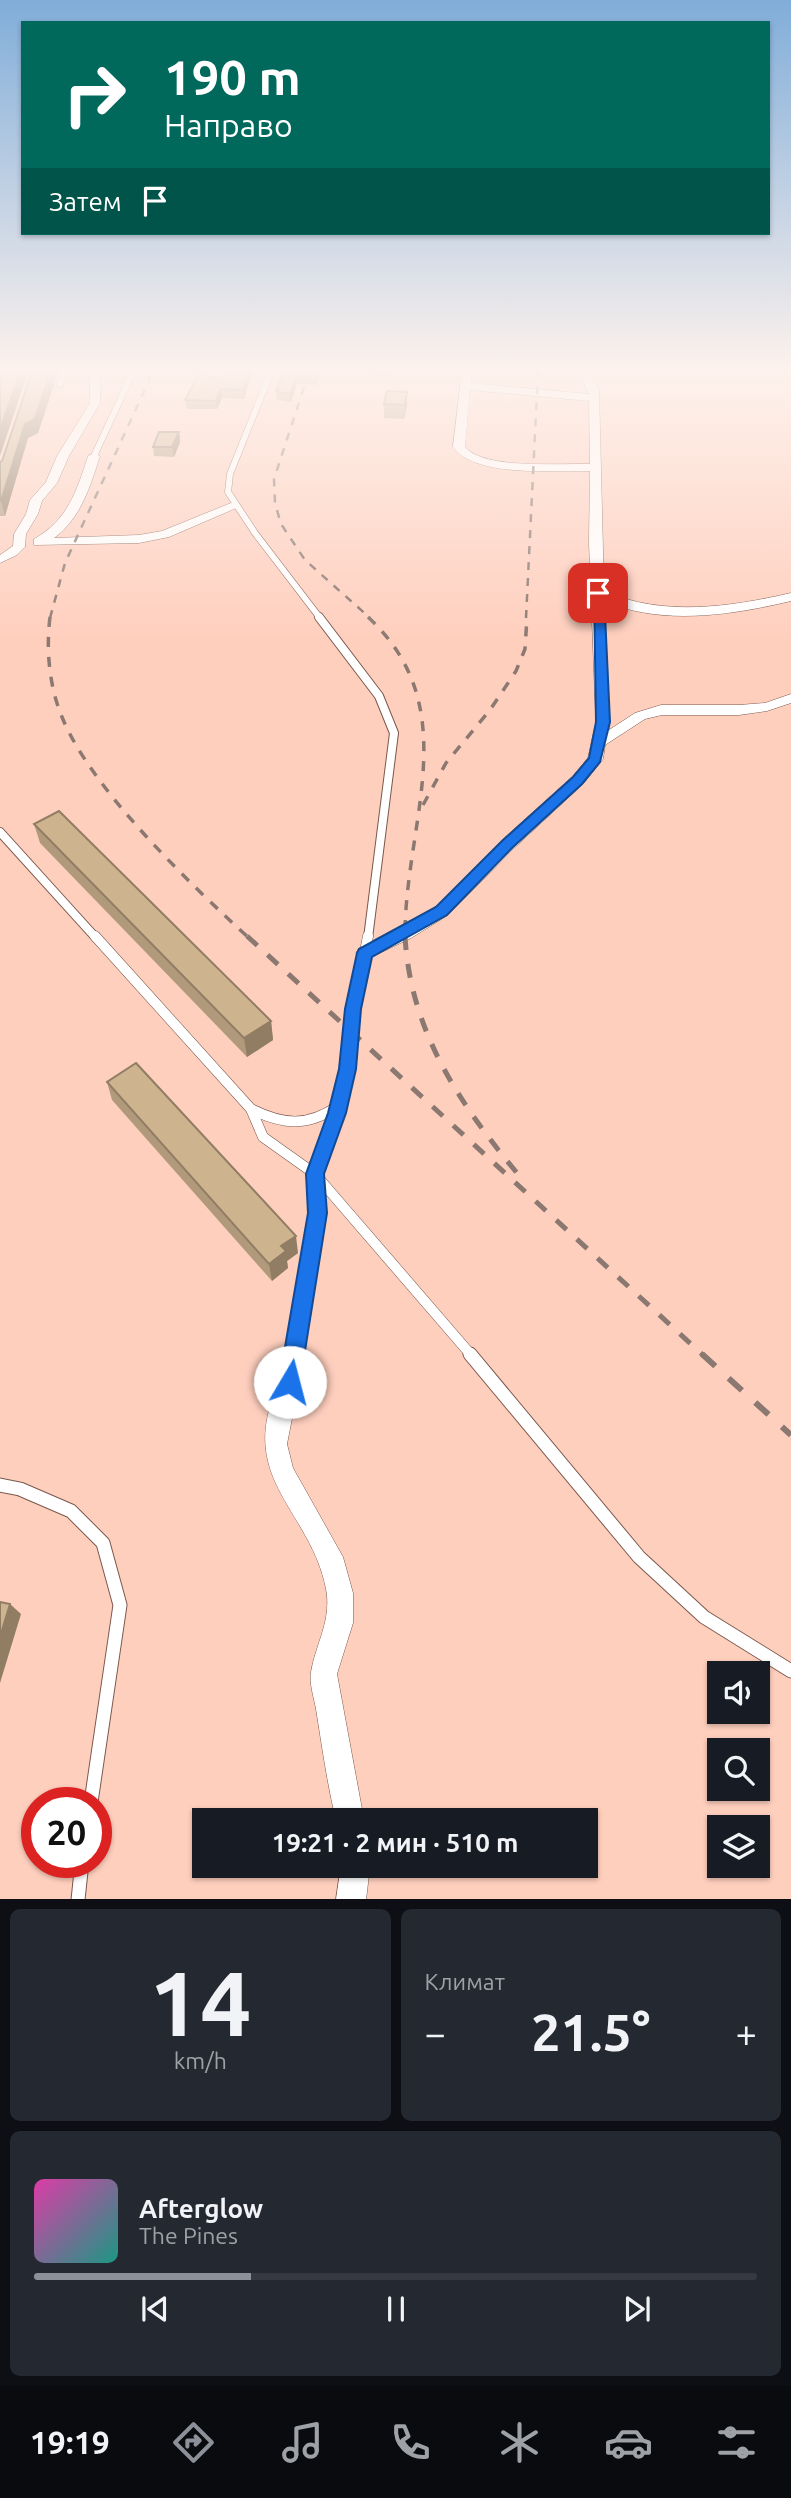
<!DOCTYPE html>
<html lang="ru">
<head>
<meta charset="utf-8">
<style>
  :root { --surface:#171b24; --page:#242831; --text:#f1f3f6; --muted:#9ea1a6; --line:#363941; --accent:#8c9099 }
  body { margin:0; font-family:Ubuntu,sans-serif; background:var(--page); color:var(--text); height:100vh; display:flex; flex-direction:column; font-size:26px; white-space:nowrap }
  * { box-sizing:border-box; margin:0 }
  p { font-size:23px; color:var(--muted) }
  .icon { flex:none; width:38px; height:38px; fill:none; stroke:currentColor; stroke-width:2; stroke-linecap:round; stroke-linejoin:round }
  .map { position:relative; height:1899px; overflow:hidden }
  .side { display:flex; flex-direction:column; gap:10px; padding:10px; background:#0d0f14; flex:1 }
  .side>* { flex:none }
  .top-card { position:absolute; left:21px; top:21px; width:749px; height:214px; border-radius:0px; box-shadow:0 2px 5px #0004; background:#00695c; color:#fff; overflow:hidden }
  .buttons { position:absolute; left:707px; top:1661px; display:grid; gap:14px }
  .buttons a { display:grid; place-items:center; width:63px; height:63px; border-radius:0px; background:var(--surface); box-shadow:0 2px 5px #0004; font-size:35px }
  .speed { position:absolute; left:21px; top:1787px; display:flex; gap:14px; font-size:35px; font-weight:700; text-align:center }
  .speed>* { display:grid; place-content:center; width:91px; height:91px; border-radius:50%; background:var(--surface); box-shadow:0 2px 5px #0004; line-height:1 }
  .speed .limit { border:10px solid #d22; background:#fff; color:#111 }
  .pin { position:absolute; display:grid; place-items:center; width:60px; height:60px; color:#fff; margin:-30px; border-radius:14px; box-shadow:0 4px 10px #0006 }
  .me { position:absolute; width:77px; margin:-38px; rotate:8deg; stroke-linejoin:round; filter:drop-shadow(0 0 5px #0008) }
  .turn { display:flex; align-items:center; gap:24px; height:147px; padding:0 28px; font-size:32px }
  .turn .icon { width:91px; height:91px; stroke-width:2.5 }
  .turn b { display:block; font-size:49px; line-height:60px }
  .then { display:flex; align-items:center; height:66px; padding:0 28px; background:#0003; gap:14px; font-size:26px }
  .big { font-size:52px; font-weight:700; line-height:1.1 }
  .side .card { flex:1; display:flex; flex-direction:column; justify-content:center; gap:10px; min-width:0; padding:0 24px; border-radius:10px; background:var(--page) }
  .side .dial { align-items:center; gap:0 }
  .dial b { font-size:91px; line-height:1 }
  .song { display:flex; align-items:center; gap:21px }
  .cover { width:84px; height:84px; border-radius:10px; background:linear-gradient(135deg,hsl(320 70% 55%),hsl(170 70% 35%)) }
  .played { height:7px; border-radius:4px; background:linear-gradient(90deg,var(--accent) 30%,var(--line) 30%) }
  .keys { display:flex; justify-content:space-around; direction:ltr }
  .heat { display:flex; justify-content:space-between; align-items:center; font-size:38px; direction:ltr }
  .side .tiles { flex:1; display:grid; gap:10px; grid-template-columns:1fr 1fr }
  .card:last-child { grid-column:span 2 }
  .trip { position:absolute; left:192px; top:1808px; width:406px; height:70px; border-radius:0px; background:var(--surface); box-shadow:0 2px 5px #0004; font-weight:700; line-height:70px; text-align:center }
  .menu { display:flex; height:112px; justify-content:space-around; align-items:center; background:#090b0e; color:var(--muted) }
  .menu .icon { width:49px; height:49px }
  .menu .on { color:var(--accent) }
  .menu b { font-size:32px; color:var(--text) }
  .map>svg:first-child { display:block }
</style>
</head>
<body>
<div class="map">
<svg width="791" height="1900" viewBox="0 0 791 1900">
  <rect width="100%" height="100%" fill="#fae1d8"/>
  <!-- built -->
  <path fill="#ffcfbe" fill-rule="evenodd" d="M0,372H791V1899L0,1900ZM719,1673H758V1712H719ZM719,1750H758V1788H719ZM37,1802H96V1862H37ZM205,1820H586V1866H205ZM719,1827H758V1866H719Z"/>
  <g fill="none" stroke-linecap="round" stroke-linejoin="round">
    <!-- service-far3 casing -->
    <g stroke="#7a584c" stroke-width="7">
      <g id="service-far3">
        <polyline points="271,372 230,474 228,492 255,533 320,618"/>
        <polyline points="60,384 63,372"/>
        <polyline points="94,456 133,372"/>
      </g>
    </g>
    <!-- service-far2 casing -->
    <g stroke="#7a584c" stroke-width="10">
      <g id="service-far2">
        <polyline points="319,617 379,696 394,733 368,938"/>
        <polyline points="0,832 96,938"/>
      </g>
    </g>
    <!-- service-far1 casing -->
    <g stroke="#7a584c" stroke-width="11">
      <g id="service-far1">
        <polyline points="95,936 251,1109 263,1137 315,1174 472,1356"/>
        <path d="M251,1109C283,1125 308,1127 338,1106"/>
        <polyline points="294,1356 318,1213 315,1174 337,1113 347,1069 350,1031 368,936"/>
      </g>
    </g>
    <!-- service casing -->
    <g stroke="#7a584c" stroke-width="15">
      <g id="service">
        <polyline points="470,1354 639,1557 704,1617 791,1671"/>
        <polyline points="290,1382 295,1354"/>
        <polyline points="0,1485 20,1489 71,1511 103,1543 120,1605 91,1802"/>
        <polyline points="78,1900 82,1862"/>
      </g>
    </g>
    <!-- minor casing -->
    <g stroke="#7a584c" stroke-width="1">
      <g id="minor">
        <polygon points="90,372 100,372 100,403 69,456 57,483 42,501 38,514 26,534 25,547 17,555 0,563 0,555 13,546 14,534 26,514 30,500 46,482 57,456 90,403"/>
        <path d="M462,372H472L471,383L589,394L578,372H588L599,390L604,591C663,617 730,607 791,593V601C732,615 662,626 604,601L609,730L635,713L661,705H739L765,703L791,694V703L767,711L739,715H662L645,719L605,745L603,759L583,784L513,849L448,915L411,938L365,960L359,958L356,953L359,948L436,907L501,841L573,776L588,758L596,722L589,543L590,471C554,470 475,478 453,447ZM470,390L589,401L590,464C560,463 484,470 465,447Z"/>
        <path d="M94,453L100,456C90,487 81,518 54,538L139,535L162,531L231,503L241,506L169,537L139,543L34,545V539C67,521 77,491 88,456Z"/>
        <path d="M284,1386L292,1390L296,1398L287,1444L293,1468L343,1557L353,1593V1623L337,1674L364,1820H336C327,1783 322,1746 316,1709C314,1698 309,1683 311,1672C316,1643 332,1620 326,1589C311,1511 238,1480 276,1390Z"/>
        <polygon points="341,1866 370,1866 366,1900 336,1900"/>
      </g>
    </g>
    <!-- service-far3 -->
    <use href="#service-far3" stroke="#fff" stroke-width="6"/>
    <!-- service-far2 -->
    <use href="#service-far2" stroke="#fff" stroke-width="8"/>
    <!-- service-far1 -->
    <use href="#service-far1" stroke="#fff" stroke-width="10"/>
    <!-- service -->
    <use href="#service" stroke="#fff" stroke-width="13"/>
    <!-- minor -->
    <use href="#minor" fill="#fff" fill-rule="evenodd"/>
    <!-- rail-far3 -->
    <g stroke="#8b7871" stroke-width="2.5" stroke-dasharray="8 8" stroke-linecap="butt">
      <polyline points="309,372 274,479 275,503 281,524 305,560 370,618"/>
      <polyline points="50,618 65,563 153,372"/>
      <polyline points="526,618 538,372"/>
    </g>
    <!-- rail-far2 -->
    <g stroke="#8b7871" stroke-width="3.5" stroke-dasharray="10 10" stroke-linecap="butt">
      <path d="M50,617C46,649 49,686 62,717C91,789 191,885 249,938"/>
      <path d="M368,617C467,709 404,823 405,938"/>
      <polyline points="423,805 446,763 490,710 516,671 525,649 527,617"/>
    </g>
    <!-- rail-far1 -->
    <g stroke="#8b7871" stroke-width="5" stroke-dasharray="14 14" stroke-linecap="butt">
      <polyline points="247,936 704,1356"/>
      <path d="M405,936C410,1030 459,1103 517,1173"/>
    </g>
    <!-- rail -->
    <polyline stroke="#8b7871" stroke-width="6" stroke-dasharray="18 18" stroke-linecap="butt" points="702,1354 791,1435"/>
  </g>
  <!-- wall -->
  <g fill="#b19a7b">
    <polygon points="32,372 58,372 38,433 28,438 5,516 0,516 0,462 2,461"/>
    <polygon points="228,372 252,372 244,399 222,398 217,409 187,409 185,400 226,378"/>
    <polygon points="284,372 321,372 317,385 297,384 291,402 277,400 276,391"/>
    <polygon points="365,372 390,372 389,375 365,374"/>
    <polygon points="407,392 407,405 404,419 384,418 384,404"/>
    <polygon points="179,432 180,442 174,457 154,456 153,447"/>
    <polygon points="34,824 271,1021 273,1040 247,1057 40,843"/>
    <polygon points="107,1082 298,1253 287,1261 288,1268 272,1281 112,1100"/>
  </g>
  <!-- shaded-wall -->
  <g fill="#907d64">
    <polygon points="20,372 28,372 0,456 0,430"/>
    <polygon points="50,372 58,372 38,433 28,438 5,516 1,501 25,424"/>
    <polygon points="248,372 252,372 244,399 243,390"/>
    <polygon points="318,372 321,372 317,385 317,377"/>
    <polygon points="297,376 297,384 291,402 290,394"/>
    <polygon points="221,389 222,398 217,409 216,401"/>
    <polygon points="407,392 407,405 404,419 405,405"/>
    <polygon points="179,432 180,442 174,457 172,447"/>
    <polygon points="271,1021 273,1040 247,1057 244,1038"/>
    <polygon points="296,1236 298,1253 287,1261 288,1268 272,1281 269,1264 281,1246"/>
    <polygon points="10,1604 21,1614 0,1683 0,1637"/>
  </g>
  <!-- building -->
  <g fill="#ceb38f" stroke="#907d64" stroke-width="2">
    <polygon points="0,372 20,372 0,430"/>
    <polygon points="32,372 50,372 35,419 25,424 1,501 0,501 0,462 2,461"/>
    <polygon points="228,372 248,372 243,390 221,389 216,401 185,400 198,376 226,378"/>
    <polygon points="284,372 318,372 317,377 297,376 290,394 276,391"/>
    <polygon points="387,391 407,392 405,405 384,404"/>
    <polygon points="159,432 179,432 172,447 153,447"/>
    <polygon points="59,811 271,1021 244,1038 34,824"/>
    <polygon points="136,1063 296,1236 281,1246 286,1251 269,1264 107,1082"/>
    <polygon points="0,1602 10,1604 0,1637"/>
  </g>
  <!-- sky -->
  <linearGradient id="sky" x2="0" y2="1"><stop stop-color="#80add9"/><stop offset="0.58" stop-color="#fdf2ed"/><stop offset="1" stop-color="#fdf2ed" stop-opacity="0"/></linearGradient>
  <rect width="791" height="638" fill="url(#sky)"/>
  <!-- route -->
  <polygon fill="#1a73e8" stroke="#114b97" stroke-width="2" points="594,590 604,593 610,722 600,762 582,784 512,848 447,915 372,957 361,1009 356,1069 346,1113 324,1174 327,1213 300,1382 297,1390 290,1393 282,1390 279,1382 308,1213 306,1174 328,1113 339,1069 345,1009 357,953 359,949 436,907 502,841 573,777 589,758 596,722"/>
</svg>
<div class="buttons">
<a><svg class="icon" aria-label="sound" viewBox="0 0 24 24"><path d="M4 9h4l5-4v14l-5-4H4zM17 9q2 3 0 6"/></svg></a>
<a><svg class="icon" aria-label="search" viewBox="0 0 24 24"><circle cx="10" cy="10" r="6"/><path d="M15 15l6 6"/></svg></a>
<a><svg class="icon" aria-label="layers" viewBox="0 0 24 24"><path d="M12 4l9 5-9 5-9-5zM3 14l9 5 9-5"/></svg></a>
</div>
<div class="speed"><div class="limit">20</div></div>
<div class="pin" style="left:598px;top:593px;background:#d93025"><svg class="icon" aria-label="arrive" viewBox="0 0 24 24"><path d="M6 21V4h12l-3 4 3 4H6"/></svg></div>
<svg class="me" style="left:290px;top:1382px" viewBox="-20 -20 40 40"><circle r="19" fill="#fff"/><path d="M0-13L10 11 0 6-10 11z" fill="#1a73e8"/></svg>
<div class="trip">19:21 · 2 мин · 510 m</div>
<div class="top-card">
<div class="turn"><svg class="icon" aria-label="right" viewBox="0 0 24 24"><path d="M7 20v-9h11M14 6l5 5-5 5"/></svg><div><b>190 m</b>Направо</div></div>
<div class="then">Затем<svg class="icon" aria-label="arrive" viewBox="0 0 24 24"><path d="M6 21V4h12l-3 4 3 4H6"/></svg></div>
</div>
</div>
<section class="side">
<div class="tiles">
<div class="card dial"><b>14</b><p>km/h</p></div>
<div class="card"><p>Климат</p>
<div class="heat"><a>−</a><b class="big">21.5°</b><a>+</a></div>
</div>
<div class="card">
<div class="song"><i class="cover"></i><div><b>Afterglow</b><p>The Pines</p></div></div>
<div class="played"></div>
<div class="keys"><svg class="icon" aria-label="previous" viewBox="0 0 24 24"><path d="M18 5L8 12l10 7zM5 5v14"/></svg><svg class="icon" aria-label="pause" viewBox="0 0 24 24"><path d="M8 5v14M16 5v14"/></svg><svg class="icon" aria-label="next" viewBox="0 0 24 24"><path d="M6 5l10 7-10 7zM19 5v14"/></svg></div>
</div>
</div>
</section>
<nav class="menu">
<b>19:19</b>
<svg class="icon on" aria-label="directions" viewBox="0 0 24 24"><path d="M12 3l9 9-9 9-9-9zM9 14v-3h6M13 9l2 2-2 2"/></svg>
<svg class="icon" aria-label="music" viewBox="0 0 24 24"><path d="M9 18V5l10-2v13"/><circle cx="6" cy="18" r="3"/><circle cx="16" cy="16" r="3"/></svg>
<svg class="icon" aria-label="phone" viewBox="0 0 24 24"><path d="M5 4h4l2 5-3 2q2 4 5 5l2-3 5 2v4C11 20 4 13 5 4z"/></svg>
<svg class="icon" aria-label="climate" viewBox="0 0 24 24"><path d="M12 3v18M4 7l16 10M4 17L20 7"/></svg>
<svg class="icon" aria-label="car" viewBox="0 0 24 24"><path d="M5 17H2v-5l4-1 3-4h7l3 4 3 1v5h-3M9 17h6M6 11h13"/><circle cx="7" cy="17" r="2"/><circle cx="17" cy="17" r="2"/></svg>
<svg class="icon" aria-label="filters" viewBox="0 0 24 24"><path d="M4 7h16M4 17h16"/><circle cx="9" cy="7" r="2"/><circle cx="15" cy="17" r="2"/></svg>
</nav>
</body>
</html>
